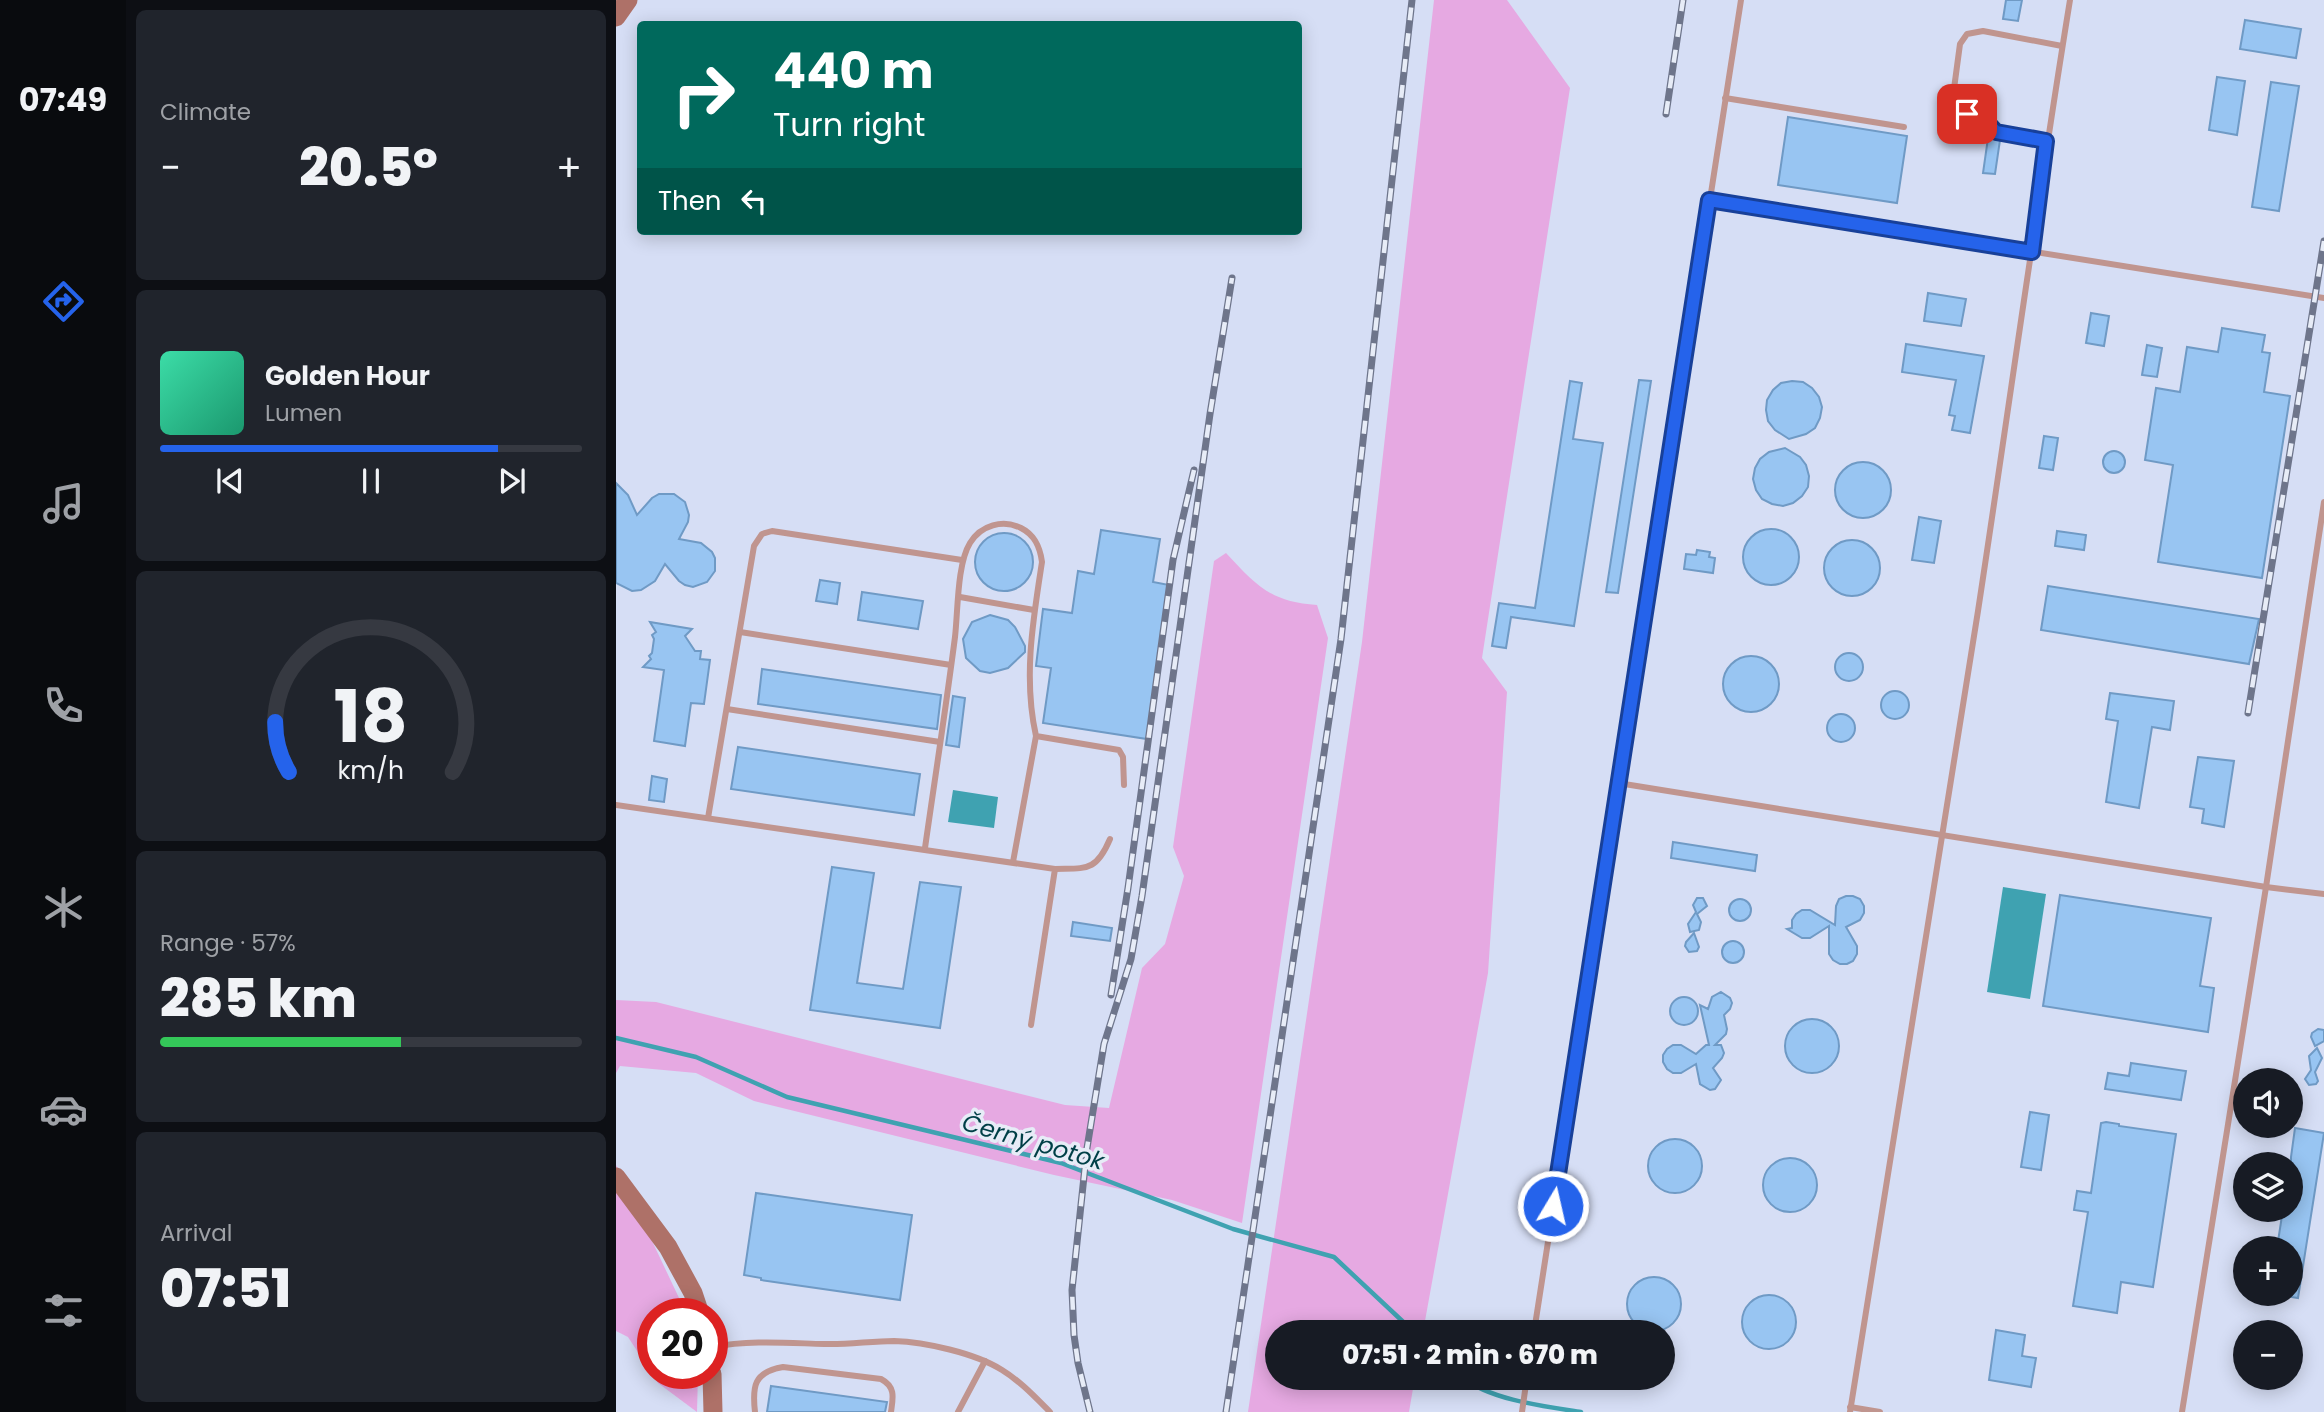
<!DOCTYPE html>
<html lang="en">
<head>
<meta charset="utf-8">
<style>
  :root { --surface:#171b24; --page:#20242c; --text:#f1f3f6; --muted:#9ea1a6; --line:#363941; --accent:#2563eb }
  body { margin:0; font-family:Poppins,sans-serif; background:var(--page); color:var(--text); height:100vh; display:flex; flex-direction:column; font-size:26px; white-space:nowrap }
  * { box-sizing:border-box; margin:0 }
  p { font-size:23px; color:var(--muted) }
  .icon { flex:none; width:38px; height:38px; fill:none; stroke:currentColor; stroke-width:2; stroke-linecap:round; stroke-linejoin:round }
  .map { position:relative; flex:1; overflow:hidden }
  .panel { display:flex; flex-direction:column; gap:10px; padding:10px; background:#0d0f14; width:490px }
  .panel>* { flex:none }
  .hud { position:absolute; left:21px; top:21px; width:665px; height:214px; border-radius:7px; box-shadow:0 4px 18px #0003; background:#00695c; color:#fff; overflow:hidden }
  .tools { position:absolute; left:1617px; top:1068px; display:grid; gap:14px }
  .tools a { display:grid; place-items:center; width:70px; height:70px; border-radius:50%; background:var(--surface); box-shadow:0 4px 18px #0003; font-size:35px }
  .speed { position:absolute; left:21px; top:1298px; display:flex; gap:14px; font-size:35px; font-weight:700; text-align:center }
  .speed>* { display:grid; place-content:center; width:91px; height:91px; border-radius:50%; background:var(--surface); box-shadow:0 4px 18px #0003; line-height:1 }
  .speed .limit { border:10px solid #d22; background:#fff; color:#111 }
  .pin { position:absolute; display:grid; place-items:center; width:60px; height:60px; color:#fff; margin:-30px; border-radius:14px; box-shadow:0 4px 10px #0006 }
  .me { position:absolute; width:77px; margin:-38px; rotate:9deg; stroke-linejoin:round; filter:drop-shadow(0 0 5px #0008) }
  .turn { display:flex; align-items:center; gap:24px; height:147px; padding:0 21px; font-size:32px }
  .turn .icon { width:91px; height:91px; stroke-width:2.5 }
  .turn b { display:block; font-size:49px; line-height:60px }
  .then { display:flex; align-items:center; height:66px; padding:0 21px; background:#0003; gap:14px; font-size:26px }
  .big { font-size:52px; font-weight:800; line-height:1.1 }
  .panel .widget { flex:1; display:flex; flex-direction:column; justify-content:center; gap:10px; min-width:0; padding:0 24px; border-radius:10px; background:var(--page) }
  .panel .dial { align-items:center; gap:0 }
  .dial svg { height:182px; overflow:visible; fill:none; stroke:var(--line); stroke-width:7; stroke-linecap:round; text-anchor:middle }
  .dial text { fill:var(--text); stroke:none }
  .song { display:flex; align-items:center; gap:21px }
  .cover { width:84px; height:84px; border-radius:10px; background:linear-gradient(135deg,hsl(160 70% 55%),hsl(160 70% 35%)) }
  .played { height:7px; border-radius:4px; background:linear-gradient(90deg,var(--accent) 80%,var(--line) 80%) }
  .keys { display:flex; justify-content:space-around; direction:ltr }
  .heat { display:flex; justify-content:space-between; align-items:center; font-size:38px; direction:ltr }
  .charge { height:10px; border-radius:5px; background:linear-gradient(90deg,#34c759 57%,var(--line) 0) }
  .trip { position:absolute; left:649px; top:1320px; width:410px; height:70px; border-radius:35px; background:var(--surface); box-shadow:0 4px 18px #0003; font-weight:800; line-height:70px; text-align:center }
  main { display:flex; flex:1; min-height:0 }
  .tabs { display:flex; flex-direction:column; width:126px; justify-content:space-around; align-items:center; background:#090b0e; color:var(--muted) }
  .tabs .icon { width:49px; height:49px }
  .tabs .on { color:var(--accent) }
  .tabs b { font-size:32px; color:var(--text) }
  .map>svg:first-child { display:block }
</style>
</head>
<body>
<main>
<nav class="tabs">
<b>07:49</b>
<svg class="icon on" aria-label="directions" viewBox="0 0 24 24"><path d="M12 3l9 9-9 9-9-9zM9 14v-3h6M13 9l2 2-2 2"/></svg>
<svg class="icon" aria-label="music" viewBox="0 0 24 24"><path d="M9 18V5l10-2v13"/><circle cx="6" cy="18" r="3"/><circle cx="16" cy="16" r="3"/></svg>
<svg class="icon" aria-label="phone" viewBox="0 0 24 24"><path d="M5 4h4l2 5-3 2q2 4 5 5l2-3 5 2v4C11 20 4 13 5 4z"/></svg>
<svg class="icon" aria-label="climate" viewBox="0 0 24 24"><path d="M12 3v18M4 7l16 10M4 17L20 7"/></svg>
<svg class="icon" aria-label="car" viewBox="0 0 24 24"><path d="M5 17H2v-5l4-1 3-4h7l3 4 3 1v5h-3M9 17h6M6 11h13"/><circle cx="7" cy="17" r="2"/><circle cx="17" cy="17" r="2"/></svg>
<svg class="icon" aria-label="filters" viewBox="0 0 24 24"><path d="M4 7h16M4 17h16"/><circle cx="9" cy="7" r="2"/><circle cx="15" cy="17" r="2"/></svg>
</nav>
<section class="panel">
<div class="widget"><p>Climate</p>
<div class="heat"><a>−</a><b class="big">20.5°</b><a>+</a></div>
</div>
<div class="widget">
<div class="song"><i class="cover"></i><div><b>Golden Hour</b><p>Lumen</p></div></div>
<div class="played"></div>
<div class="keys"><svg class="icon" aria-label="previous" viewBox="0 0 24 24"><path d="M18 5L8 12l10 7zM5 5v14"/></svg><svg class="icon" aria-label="pause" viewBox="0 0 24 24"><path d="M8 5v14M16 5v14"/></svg><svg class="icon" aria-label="next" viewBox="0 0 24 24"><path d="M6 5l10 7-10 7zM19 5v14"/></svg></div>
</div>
<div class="widget dial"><svg viewBox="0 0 100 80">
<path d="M14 69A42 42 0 1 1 86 69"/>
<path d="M14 69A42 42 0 0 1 8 47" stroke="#2563eb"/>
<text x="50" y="56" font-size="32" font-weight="700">18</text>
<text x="50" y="72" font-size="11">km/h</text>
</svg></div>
<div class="widget"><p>Range · 57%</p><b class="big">285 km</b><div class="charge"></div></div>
<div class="widget"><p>Arrival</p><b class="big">07:51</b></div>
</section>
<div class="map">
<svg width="1708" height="1412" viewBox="0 0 1708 1412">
  <rect width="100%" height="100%" fill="#d6def5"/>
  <!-- green -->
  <g fill="#e6a9e2">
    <polygon points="818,0 891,0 954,88 866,658 891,692 872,973 807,1332 662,1332 662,1377 799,1377 793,1412 632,1412 746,642"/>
    <path d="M610,553C640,585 654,602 701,605L712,638L626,1223L556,1200L438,1175L138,1101L80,1073L4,1066L0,1073V1000L40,1002L449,1105L493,1108L526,968L549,944L568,876L557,847L598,561Z"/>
    <polygon points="0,1165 64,1300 67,1314 37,1314 37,1374 82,1374 81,1412 42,1383 12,1337 0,1331"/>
  </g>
  <!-- water -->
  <g fill="#3fa2b1">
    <polygon points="337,790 382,797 378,828 332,822"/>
    <polygon points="1387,887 1430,894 1414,999 1371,992"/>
  </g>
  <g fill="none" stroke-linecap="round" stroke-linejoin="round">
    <!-- stream -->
    <g stroke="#3fa2b1" stroke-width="4.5">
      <polyline points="0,1038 80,1057 171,1097 445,1163 617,1229 718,1257 798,1332"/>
      <path d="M847,1377C872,1400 933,1407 965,1412"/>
    </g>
  </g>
  <!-- building -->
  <g fill="#98c5f2" stroke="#6f9ac5" stroke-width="2">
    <polygon points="1390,0 1406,0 1402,21 1387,19"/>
    <polygon points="1629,20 1685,29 1680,58 1624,49"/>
    <polygon points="1601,77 1629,81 1621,135 1593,130"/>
    <polygon points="1655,82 1683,86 1663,211 1636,207"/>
    <polygon points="1172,117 1291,136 1281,203 1162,185"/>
    <polygon points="1372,138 1384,140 1379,174 1367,173"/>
    <polygon points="1312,293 1350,299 1345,326 1308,321"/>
    <polygon points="1475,313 1493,316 1488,346 1470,343"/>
    <polygon points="1606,328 1649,335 1646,352 1654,353 1648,392 1674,396 1646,578 1542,562 1557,465 1529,460 1540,388 1564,392 1571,347 1602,352"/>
    <polygon points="1290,344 1368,356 1354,433 1336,430 1339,416 1333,415 1340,380 1286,372"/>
    <polygon points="1531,345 1546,348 1541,377 1526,375"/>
    <polygon points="1023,380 1035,381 1002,593 990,592"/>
    <polygon points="954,381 966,383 957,439 987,443 958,626 895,617 890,648 876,646 883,603 919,608"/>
    <polygon points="1176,381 1187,382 1196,388 1203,397 1206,407 1204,418 1199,428 1190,434 1173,439 1159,430 1152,421 1150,410 1151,400 1157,390 1165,383"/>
    <polygon points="1428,436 1442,438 1437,470 1423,468"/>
    <polygon points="1169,448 1184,457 1190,465 1193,476 1192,487 1186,496 1177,503 1167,506 1156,504 1146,499 1140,490 1137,479 1139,468 1144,459 1153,452"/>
    <circle cx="1498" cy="462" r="11"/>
    <circle cx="1247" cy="490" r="28"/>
    <polygon points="0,483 12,495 21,515 36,498 43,494 58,494 69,502 73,515 72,522 63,539 85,543 96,552 99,558 99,571 91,582 77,587 69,585 63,581 49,564 39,581 25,590 16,591 0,583"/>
    <polygon points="1303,517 1325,521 1318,563 1296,560"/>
    <circle cx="1155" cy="557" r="28"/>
    <polygon points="485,530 544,539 537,582 553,585 531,739 427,723 435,668 420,666 427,609 456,613 462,571 478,574"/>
    <polygon points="1441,531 1470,535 1468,550 1439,546"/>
    <circle cx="388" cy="562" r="29"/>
    <circle cx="1236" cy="568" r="28"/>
    <polygon points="1081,550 1094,552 1093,557 1099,558 1097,573 1068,569 1070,554 1080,555"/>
    <polygon points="204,580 224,583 221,604 200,601"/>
    <polygon points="1432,586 1643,619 1633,664 1425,630"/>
    <polygon points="246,592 307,601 302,629 242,620"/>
    <polygon points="374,615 392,620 399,627 409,646 409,652 392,668 374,673 364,671 350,658 347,639 356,622"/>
    <polygon points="34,622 76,629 69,636 79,651 85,651 84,659 94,660 88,704 75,703 69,746 38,741 48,670 27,667 35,659 33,656 36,653 38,639 36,635 40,632"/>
    <circle cx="1233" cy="667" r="14"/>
    <circle cx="1135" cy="684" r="28"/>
    <polygon points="146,669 325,695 321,729 142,704"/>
    <circle cx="1279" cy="705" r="14"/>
    <polygon points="1494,693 1558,701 1554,730 1536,727 1523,808 1490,802 1502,721 1490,719"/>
    <polygon points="337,696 349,698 343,747 330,745"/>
    <circle cx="1225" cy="728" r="14"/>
    <polygon points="122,747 304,774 298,815 115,789"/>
    <polygon points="1582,757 1618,761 1608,827 1586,823 1588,809 1574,807"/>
    <polygon points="36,776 51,779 48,802 33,800"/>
    <polygon points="1057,842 1141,855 1139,871 1055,858"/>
    <polygon points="216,867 258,873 241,983 287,989 304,882 345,887 324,1028 194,1010"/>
    <polygon points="1444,895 1595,918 1584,986 1598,988 1592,1032 1427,1006"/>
    <polygon points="1230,896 1237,896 1244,899 1248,906 1248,913 1244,920 1230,927 1241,946 1241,954 1237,961 1231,964 1224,964 1217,960 1213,954 1213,926 1194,938 1186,938 1171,929 1176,928 1176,920 1180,914 1186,910 1194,910 1219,925 1220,906 1223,899"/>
    <polygon points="1081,898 1087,898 1091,906 1081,914 1085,922 1083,930 1074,932 1072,924 1080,912 1077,905"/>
    <circle cx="1124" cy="910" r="11"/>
    <polygon points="457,922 496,928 494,941 455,936"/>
    <polygon points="1078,933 1083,947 1081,951 1073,952 1069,946 1070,942"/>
    <circle cx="1117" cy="952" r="11"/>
    <polygon points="1105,992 1114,998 1116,1003 1114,1009 1108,1015 1111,1029 1110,1034 1099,1045 1105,1045 1108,1053 1106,1058 1097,1068 1105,1080 1099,1089 1094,1090 1084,1084 1080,1064 1065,1073 1057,1073 1051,1069 1047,1062 1047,1055 1051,1049 1057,1045 1065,1045 1080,1054 1090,1045 1093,1045 1084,1005 1092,1009 1096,997"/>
    <circle cx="1068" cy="1011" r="14"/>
    <circle cx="1196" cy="1046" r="27"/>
    <polygon points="1702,1029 1708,1030 1708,1041 1699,1046 1695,1037 1696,1033"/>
    <polygon points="1701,1048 1706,1058 1699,1072 1702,1081 1700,1084 1693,1085 1689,1079 1695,1070 1693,1056"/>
    <polygon points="1515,1063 1570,1071 1565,1100 1489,1089 1492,1073 1513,1076"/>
    <polygon points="1414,1112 1433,1115 1425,1170 1405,1167"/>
    <polygon points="1490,1122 1503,1124 1503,1126 1560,1134 1537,1287 1505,1282 1501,1313 1457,1306 1472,1212 1458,1210 1461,1191 1475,1193 1485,1123"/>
    <polygon points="1679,1128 1708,1133 1682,1298 1675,1297 1675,1248 1661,1248 1667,1209 1675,1209 1675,1157"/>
    <circle cx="1059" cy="1166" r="27"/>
    <circle cx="1174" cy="1185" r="27"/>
    <polygon points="140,1193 296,1215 284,1300 145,1280 145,1278 128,1275"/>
    <circle cx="1038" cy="1304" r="27"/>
    <circle cx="1153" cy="1322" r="27"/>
    <polygon points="1380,1330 1409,1335 1406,1356 1420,1358 1415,1387 1373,1380"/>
    <polygon points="155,1386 271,1402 269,1412 151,1412"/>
  </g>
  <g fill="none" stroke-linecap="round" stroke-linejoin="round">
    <!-- lane -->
    <g stroke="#c0958f" stroke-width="6">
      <polyline points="1109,98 1288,127"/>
      <polyline points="1430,141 1380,132 1367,118 1335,111 1344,44 1351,34 1367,31 1446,46"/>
      <polyline points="1093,200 1708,298"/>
      <polyline points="344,597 418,610"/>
      <polyline points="124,632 335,665"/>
      <polyline points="111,709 324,742"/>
      <polyline points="1002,783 1650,887 1708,894"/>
      <polyline points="0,805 439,869 415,1025"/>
      <polyline points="92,818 138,546 146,534 156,531 346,560"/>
      <path d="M309,848C319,778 330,707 339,637C342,611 341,564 354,543C365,525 387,519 405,528C419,535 424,547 426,562C417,620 407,678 420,736L503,750L507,757L508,785"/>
      <polyline points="397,862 420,736"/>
      <path d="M439,869C470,868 480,872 494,839"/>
      <polyline points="918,1332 1125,0"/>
      <path d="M96,1347C134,1340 170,1343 208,1344C231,1345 255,1341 278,1341C309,1342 359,1353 386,1370C404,1381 419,1397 434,1412"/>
      <polyline points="1234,1407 1264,1412"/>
      <path d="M139,1412C136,1386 138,1372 167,1367L265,1379C280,1387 277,1398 275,1412"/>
      <polyline points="342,1412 369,1361"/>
      <polyline points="906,1412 911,1377"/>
      <path d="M1234,1412C1276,1145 1320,878 1362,611C1393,407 1421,203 1454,0"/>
      <polyline points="1566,1412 1650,887 1708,502"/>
    </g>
    <!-- secondary -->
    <g stroke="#ae7168" stroke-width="19">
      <polyline points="0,17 12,0"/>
      <polyline points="0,1177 52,1247 77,1293 84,1314"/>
      <polyline points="96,1374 97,1412"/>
    </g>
    <!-- rail casing -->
    <g stroke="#6e758b" stroke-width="7">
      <g id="rail">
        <polyline points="1050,114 1067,0"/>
        <polyline points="1632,713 1708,241"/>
        <polyline points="495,995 512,888 557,560 578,470"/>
        <polyline points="474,1412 462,1363 458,1335 456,1290 471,1148 488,1044 515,959 526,896 594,414 616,278"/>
        <polyline points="610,1412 725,639 796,0"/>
      </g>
    </g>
    <!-- rail -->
    <use href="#rail" stroke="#e7ecf7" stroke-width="4.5" stroke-dasharray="13" stroke-linecap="butt"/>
  </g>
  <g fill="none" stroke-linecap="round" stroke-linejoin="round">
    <!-- route casing -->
    <g stroke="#184099" stroke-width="18">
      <polyline id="route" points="937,1206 1093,200 1416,252 1430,141 1380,132 1367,118 1351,114"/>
    </g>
    <!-- route -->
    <use href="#route" stroke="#2563eb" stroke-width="12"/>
  </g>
  <g text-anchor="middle" stroke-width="7" stroke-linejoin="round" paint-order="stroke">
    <!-- water labels -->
    <g font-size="24" font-style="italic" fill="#003f47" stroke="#e7ecf7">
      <text transform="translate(417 1142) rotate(16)" y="8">Černý potok</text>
    </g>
  </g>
</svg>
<div class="tools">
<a><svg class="icon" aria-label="sound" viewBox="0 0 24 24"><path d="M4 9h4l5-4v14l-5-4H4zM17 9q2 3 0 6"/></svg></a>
<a><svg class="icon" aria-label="layers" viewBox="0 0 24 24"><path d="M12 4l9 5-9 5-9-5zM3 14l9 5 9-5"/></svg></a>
<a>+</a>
<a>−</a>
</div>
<div class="speed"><div class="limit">20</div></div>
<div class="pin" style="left:1351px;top:114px;background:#d93025"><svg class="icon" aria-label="arrive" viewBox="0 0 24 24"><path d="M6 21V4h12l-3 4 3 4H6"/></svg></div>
<svg class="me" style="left:937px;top:1206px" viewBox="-20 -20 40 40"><circle r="17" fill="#2563eb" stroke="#fff" stroke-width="3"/><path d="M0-11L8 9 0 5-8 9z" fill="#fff"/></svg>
<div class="trip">07:51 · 2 min · 670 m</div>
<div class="hud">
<div class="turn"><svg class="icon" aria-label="right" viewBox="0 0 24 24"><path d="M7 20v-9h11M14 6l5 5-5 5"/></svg><div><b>440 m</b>Turn right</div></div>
<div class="then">Then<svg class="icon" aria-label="left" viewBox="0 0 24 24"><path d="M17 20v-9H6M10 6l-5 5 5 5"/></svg></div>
</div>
</div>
</main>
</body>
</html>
